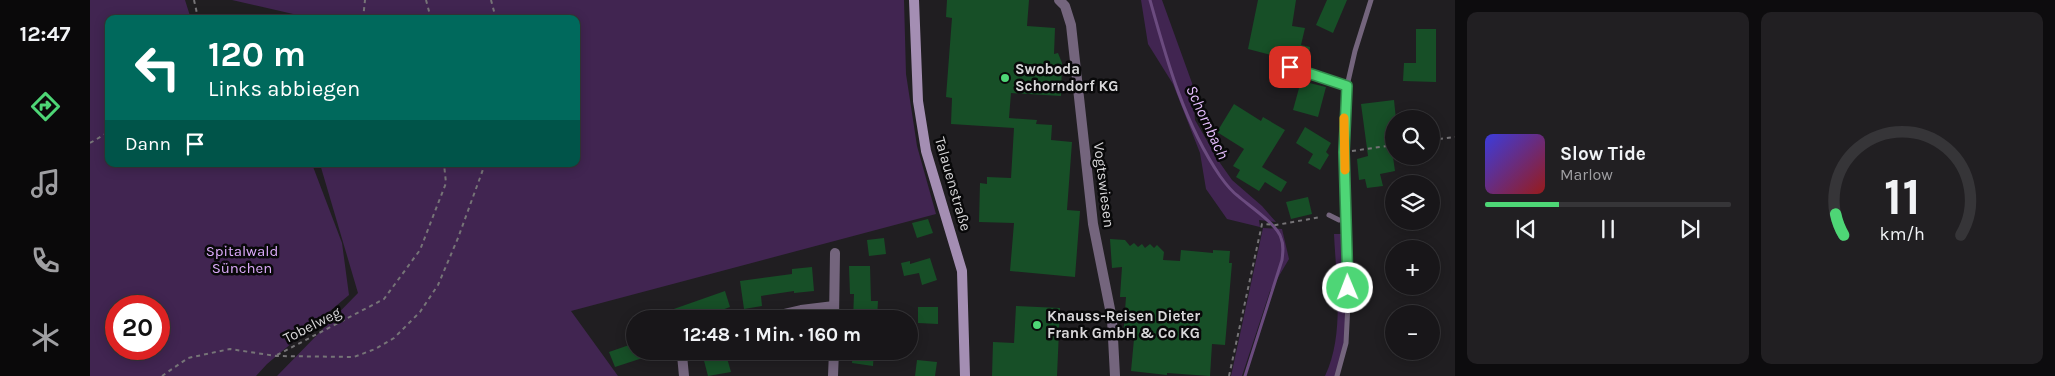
<!DOCTYPE html>
<html lang="de">
<head>
<meta charset="utf-8">
<style>
  :root { --surface:#181619; --page:#211f22; --text:#f1f3f6; --muted:#9f9fa2; --line:#363538; --accent:#4ed676 }
  body { margin:0; font-family:Karla,sans-serif; background:var(--page); color:var(--text); height:100vh; display:flex; flex-direction:column; font-size:19px; white-space:nowrap }
  * { box-sizing:border-box; margin:0 }
  p { font-size:16px; color:var(--muted) }
  .icon { flex:none; width:28px; height:28px; fill:none; stroke:currentColor; stroke-width:2; stroke-linecap:round; stroke-linejoin:round }
  .map { position:relative; flex:1; overflow:hidden }
  .sheet { display:flex; flex-direction:column; gap:12px; padding:12px; background:#0d0c0e; width:600px }
  .sheet>* { flex:none }
  .hud { position:absolute; left:15px; top:15px; width:475px; height:152px; border-radius:10px; box-shadow:0 2px 12px #0003,0 0 0 1px var(--line); background:#00695c; color:#fff; overflow:hidden }
  .fabs { position:absolute; left:1295px; top:110px; display:grid; gap:10px }
  .fabs a { display:grid; place-items:center; width:55px; height:55px; border-radius:50%; background:var(--surface); box-shadow:0 2px 12px #0003,0 0 0 1px var(--line); font-size:25px }
  .speed { position:absolute; left:15px; top:295px; display:flex; gap:10px; font-size:25px; font-weight:700; text-align:center }
  .speed>* { display:grid; place-content:center; width:65px; height:65px; border-radius:50%; background:var(--surface); box-shadow:0 2px 12px #0003,0 0 0 1px var(--line); line-height:1 }
  .speed .limit { border:8px solid #d22; background:#fff; color:#111 }
  .pin { position:absolute; display:grid; place-items:center; width:42px; height:42px; color:#fff; margin:-21px; border-radius:10px; box-shadow:0 2px 8px #0006 }
  .me { position:absolute; width:55px; margin:-28px; rotate:359deg; stroke-linejoin:round; filter:drop-shadow(0 0 4px #0008) }
  .turn { display:flex; align-items:center; gap:18px; height:105px; padding:0 20px; font-size:22px }
  .turn .icon { width:65px; height:65px; stroke-width:2.5 }
  .turn b { display:block; font-size:35px; line-height:42px }
  .then { display:flex; align-items:center; height:48px; padding:0 20px; background:#0003; gap:10px; font-size:19px }
  .sheet .tile { flex:1; display:flex; flex-direction:column; justify-content:center; gap:8px; min-width:0; padding:0 18px; border-radius:10px; background:var(--page) }
  .sheet .dial { align-items:center; gap:0 }
  .dial svg { height:130px; overflow:visible; fill:none; stroke:var(--line); stroke-width:7; stroke-linecap:round; text-anchor:middle }
  .dial text { fill:var(--text); stroke:none }
  .song { display:flex; align-items:center; gap:15px }
  .cover { width:60px; height:60px; border-radius:8px; background:linear-gradient(135deg,hsl(240 70% 55%),hsl(0 70% 35%)) }
  .played { height:5px; border-radius:2px; background:linear-gradient(90deg,var(--accent) 30%,var(--line) 30%) }
  .keys { display:flex; justify-content:space-around; direction:ltr }
  .sheet .tiles { flex:1; display:grid; gap:12px; grid-template-columns:repeat(2,1fr) }
  .trip { position:absolute; left:536px; top:310px; width:292px; height:50px; border-radius:25px; background:var(--surface); box-shadow:0 2px 12px #0003,0 0 0 1px var(--line); font-weight:700; line-height:50px; text-align:center }
  main { display:flex; flex:1; min-height:0 }
  .tabs { display:flex; flex-direction:column; width:90px; justify-content:space-around; align-items:center; background:#0a090a; color:var(--muted) }
  .tabs .icon { width:35px; height:35px }
  .tabs .active { color:var(--accent) }
  .tabs b { font-size:22px; color:var(--text) }
  .map>svg:first-child { display:block }
</style>
</head>
<body>
<main>
<nav class="tabs">
<b>12:47</b>
<svg class="icon active" aria-label="directions" viewBox="0 0 24 24"><path d="M12 3l9 9-9 9-9-9zM9 14v-3h6M13 9l2 2-2 2"/></svg>
<svg class="icon" aria-label="music" viewBox="0 0 24 24"><path d="M9 18V5l10-2v13"/><circle cx="6" cy="18" r="3"/><circle cx="16" cy="16" r="3"/></svg>
<svg class="icon" aria-label="phone" viewBox="0 0 24 24"><path d="M5 4h4l2 5-3 2q2 4 5 5l2-3 5 2v4C11 20 4 13 5 4z"/></svg>
<svg class="icon" aria-label="climate" viewBox="0 0 24 24"><path d="M12 3v18M4 7l16 10M4 17L20 7"/></svg>
</nav>
<div class="map">
<svg width="1365" height="376" viewBox="0 0 1365 376">
  <rect width="100%" height="100%" fill="#201e21"/>
  <!-- green -->
  <g fill="#412551" fill-rule="evenodd">
    <path d="M0,0H95L101,19H19V164H222L252,243L259,295L177,364L166,376H0ZM26,306H69V349H26Z"/>
    <polygon points="142,0 814,0 816,74 827,146 846,214 481,311 528,376 187,376 268,293 230,164 486,164 486,19 225,19"/>
    <polygon points="1051,0 1072,0 1102,83 1105,120 1130,163 1142,180 1172,206 1186,222 1169,220 1170,227 1137,219 1116,189 1110,153 1083,84 1058,44"/>
    <polygon points="1173,228 1192,229 1199,259 1180,291 1152,376 1141,376"/>
    <path d="M1244,234H1253C1254,276 1264,338 1245,376H1235C1255,334 1246,279 1244,234Z"/>
  </g>
  <g fill="none" stroke-linecap="round" stroke-linejoin="round">
    <!-- stream -->
    <path stroke="#6b4b7f" stroke-width="3" d="M1060,0C1077,61 1094,123 1130,176C1135,183 1141,191 1148,196C1158,205 1188,225 1191,238C1194,245 1193,252 1192,260L1155,376"/>
  </g>
  <!-- building -->
  <g fill="#174f27">
    <polygon points="857,0 939,0 937,26 965,28 964,54 968,53 972,63 971,96 921,93 919,118 947,120 946,124 962,125 961,140 982,142 977,210 990,211 985,277 920,271 924,223 889,222 890,183 897,184 897,177 921,178 924,128 861,124 862,98 856,97 862,18 856,17"/>
    <polygon points="1168,0 1206,0 1202,26 1215,28 1211,45 1220,47 1219,56 1197,52 1196,59 1158,49"/>
    <polygon points="1237,0 1257,0 1243,33 1226,25"/>
    <polygon points="1326,29 1346,29 1346,82 1313,81 1314,63 1326,63"/>
    <polygon points="1211,81 1236,87 1228,117 1203,110"/>
    <polygon points="1304,100 1306,119 1304,119 1304,143 1301,143 1305,171 1290,174 1293,186 1277,188 1275,179 1269,180 1267,159 1278,156 1271,104"/>
    <polygon points="1144,104 1171,121 1173,117 1195,130 1172,167 1197,182 1191,192 1175,182 1169,191 1146,177 1150,170 1143,166 1154,149 1127,132"/>
    <polygon points="1215,127 1241,143 1236,152 1239,155 1230,170 1218,163 1223,154 1206,143"/>
    <polygon points="1218,197 1222,214 1201,219 1196,202"/>
    <polygon points="838,219 843,233 827,238 822,223"/>
    <polygon points="794,238 796,254 779,256 777,240"/>
    <polygon points="1020,239 1035,240 1040,246 1044,243 1048,247 1052,244 1055,248 1060,244 1064,248 1067,245 1074,252 1073,260 1090,261 1091,250 1123,253 1123,250 1140,251 1139,263 1142,263 1135,345 1122,344 1120,376 1077,373 1077,375 1041,371 1044,339 1033,338 1036,297 1030,297 1032,267 1022,268"/>
    <polygon points="840,258 847,280 832,285 829,273 814,276 811,263 820,261 820,264"/>
    <polygon points="759,266 780,266 781,301 788,301 787,319 763,319 764,294 760,294"/>
    <polygon points="722,267 724,291 704,293 704,291 671,296 672,306 654,309 650,281 702,274 702,269"/>
    <polygon points="635,291 640,307 607,319 561,319 561,317"/>
    <polygon points="926,306 970,308 967,376 902,376 903,342 924,343"/>
    <polygon points="828,307 848,307 848,324 828,323"/>
    <polygon points="545,343 545,351 568,351 568,353 525,367 519,352"/>
    <polygon points="618,351 635,351 641,372 618,376 612,353"/>
    <polygon points="763,351 784,351 783,366 762,363"/>
    <polygon points="827,360 847,362 845,376 825,376"/>
  </g>
  <g fill="none" stroke-linecap="round" stroke-linejoin="round">
    <!-- path -->
    <g stroke="#767477" stroke-width="2" stroke-dasharray="4 4" stroke-linecap="butt">
      <polyline points="104,0 108,18 186,16 196,19"/>
      <polyline points="336,0 341,19"/>
      <polyline points="401,0 406,19"/>
      <polyline points="273,19 275,0"/>
      <polyline points="1341,140 1365,137"/>
      <polyline points="0,143 19,132"/>
      <polyline points="1262,151 1304,145"/>
      <polyline points="187,355 294,299 330,250 356,183 354,164"/>
      <polyline points="72,376 98,358 140,349 186,356 264,357 285,349 304,338 330,312 348,285 368,238 395,164"/>
      <polyline points="1139,376 1172,224 1186,225 1231,217"/>
    </g>
    <!-- lane -->
    <g stroke="#74657d" stroke-width="5">
      <polyline points="1200,67 1257,86"/>
      <polyline points="1239,215 1249,220 1256,220"/>
      <polyline points="1247,376 1256,343 1258,304 1254,152 1257,86 1265,51 1281,0"/>
    </g>
    <!-- street -->
    <g stroke="#74657d" stroke-width="10">
      <polyline points="969,0 975,6 981,25 1003,224 1022,319 1025,376"/>
      <polyline points="673,319 711,310 744,306"/>
      <polyline points="744,319 745,253"/>
      <polyline points="594,376 592,355 595,351"/>
      <polyline points="743,376 744,351"/>
    </g>
    <!-- secondary -->
    <polyline stroke="#a48eb3" stroke-width="10" points="824,0 828,101 836,151 872,271 875,376"/>
  </g>
  <g fill="none" stroke-linecap="round" stroke-linejoin="round">
    <!-- route casing -->
    <g stroke="#338b4d" stroke-width="12">
      <polyline id="route" points="1200,67 1257,86 1254,152 1258,288"/>
    </g>
    <!-- route -->
    <use href="#route" stroke="#4ed676" stroke-width="9"/>
    <!-- slow -->
    <polyline stroke="#f59e0b" stroke-width="9" points="1254,118 1255,170"/>
  </g>
  <!-- markers -->
  <g fill="#4ed676" stroke="#09090a" stroke-width="2">
    <circle cx="915" cy="78" r="5"/>
    <circle cx="947" cy="325" r="5"/>
  </g>
  <g text-anchor="middle" stroke-width="5" stroke-linejoin="round" paint-order="stroke">
    <!-- poi labels -->
    <g font-size="15" font-weight="bold" fill="#d8d7d9" stroke="#09090a" text-anchor="start">
      <text x="925" y="74">Swoboda<tspan x="925" dy="17">Schorndorf KG</tspan></text>
      <text x="957" y="321">Knauss-Reisen Dieter<tspan x="957" dy="17">Frank GmbH &amp; Co KG</tspan></text>
    </g>
    <!-- street labels -->
    <g font-size="15" fill="#d8d7d9" stroke="#09090a">
      <text transform="translate(863 184) rotate(74)" y="5">Talauenstraße</text>
      <text transform="translate(1014 185) rotate(83)" y="5">Vogtswiesen</text>
      <text transform="translate(222 325) rotate(-27)" y="5">Tobelweg</text>
    </g>
    <!-- park labels -->
    <g font-size="15" fill="#dcabfa" stroke="#09090a">
      <text x="152" y="256">Spitalwald<tspan x="152" dy="17">Sünchen</tspan></text>
    </g>
    <!-- water labels -->
    <g font-size="16" font-style="italic" fill="#e5befd" stroke="#09090a">
      <text transform="translate(1118 122) rotate(65)" y="6">Schornbach</text>
    </g>
  </g>
</svg>
<div class="fabs">
<a><svg class="icon" aria-label="search" viewBox="0 0 24 24"><circle cx="10" cy="10" r="6"/><path d="M15 15l6 6"/></svg></a>
<a><svg class="icon" aria-label="layers" viewBox="0 0 24 24"><path d="M12 4l9 5-9 5-9-5zM3 14l9 5 9-5"/></svg></a>
<a>+</a>
<a>−</a>
</div>
<div class="speed"><div class="limit">20</div></div>
<div class="pin" style="left:1200px;top:67px;background:#d93025"><svg class="icon" aria-label="arrive" viewBox="0 0 24 24"><path d="M6 21V4h12l-3 4 3 4H6"/></svg></div>
<svg class="me" style="left:1258px;top:288px" viewBox="-20 -20 40 40"><circle r="17" fill="#4ed676" stroke="#fff" stroke-width="3"/><path d="M0-11L8 9 0 5-8 9z" fill="#fff"/></svg>
<div class="trip">12:48 · 1 Min. · 160 m</div>
<div class="hud">
<div class="turn"><svg class="icon" aria-label="left" viewBox="0 0 24 24"><path d="M17 20v-9H6M10 6l-5 5 5 5"/></svg><div><b>120 m</b>Links abbiegen</div></div>
<div class="then">Dann<svg class="icon" aria-label="arrive" viewBox="0 0 24 24"><path d="M6 21V4h12l-3 4 3 4H6"/></svg></div>
</div>
</div>
<section class="sheet">
<div class="tiles">
<div class="tile">
<div class="song"><i class="cover"></i><div><b>Slow Tide</b><p>Marlow</p></div></div>
<div class="played"></div>
<div class="keys"><svg class="icon" aria-label="previous" viewBox="0 0 24 24"><path d="M18 5L8 12l10 7zM5 5v14"/></svg><svg class="icon" aria-label="pause" viewBox="0 0 24 24"><path d="M8 5v14M16 5v14"/></svg><svg class="icon" aria-label="next" viewBox="0 0 24 24"><path d="M6 5l10 7-10 7zM19 5v14"/></svg></div>
</div>
<div class="tile dial"><svg viewBox="0 0 100 80">
<path d="M14 69A42 42 0 1 1 86 69"/>
<path d="M14 69A42 42 0 0 1 9 56" stroke="#4ed676"/>
<text x="50" y="56" font-size="32" font-weight="700">11</text>
<text x="50" y="72" font-size="11">km/h</text>
</svg></div>
</div>
</section>
</main>
</body>
</html>
